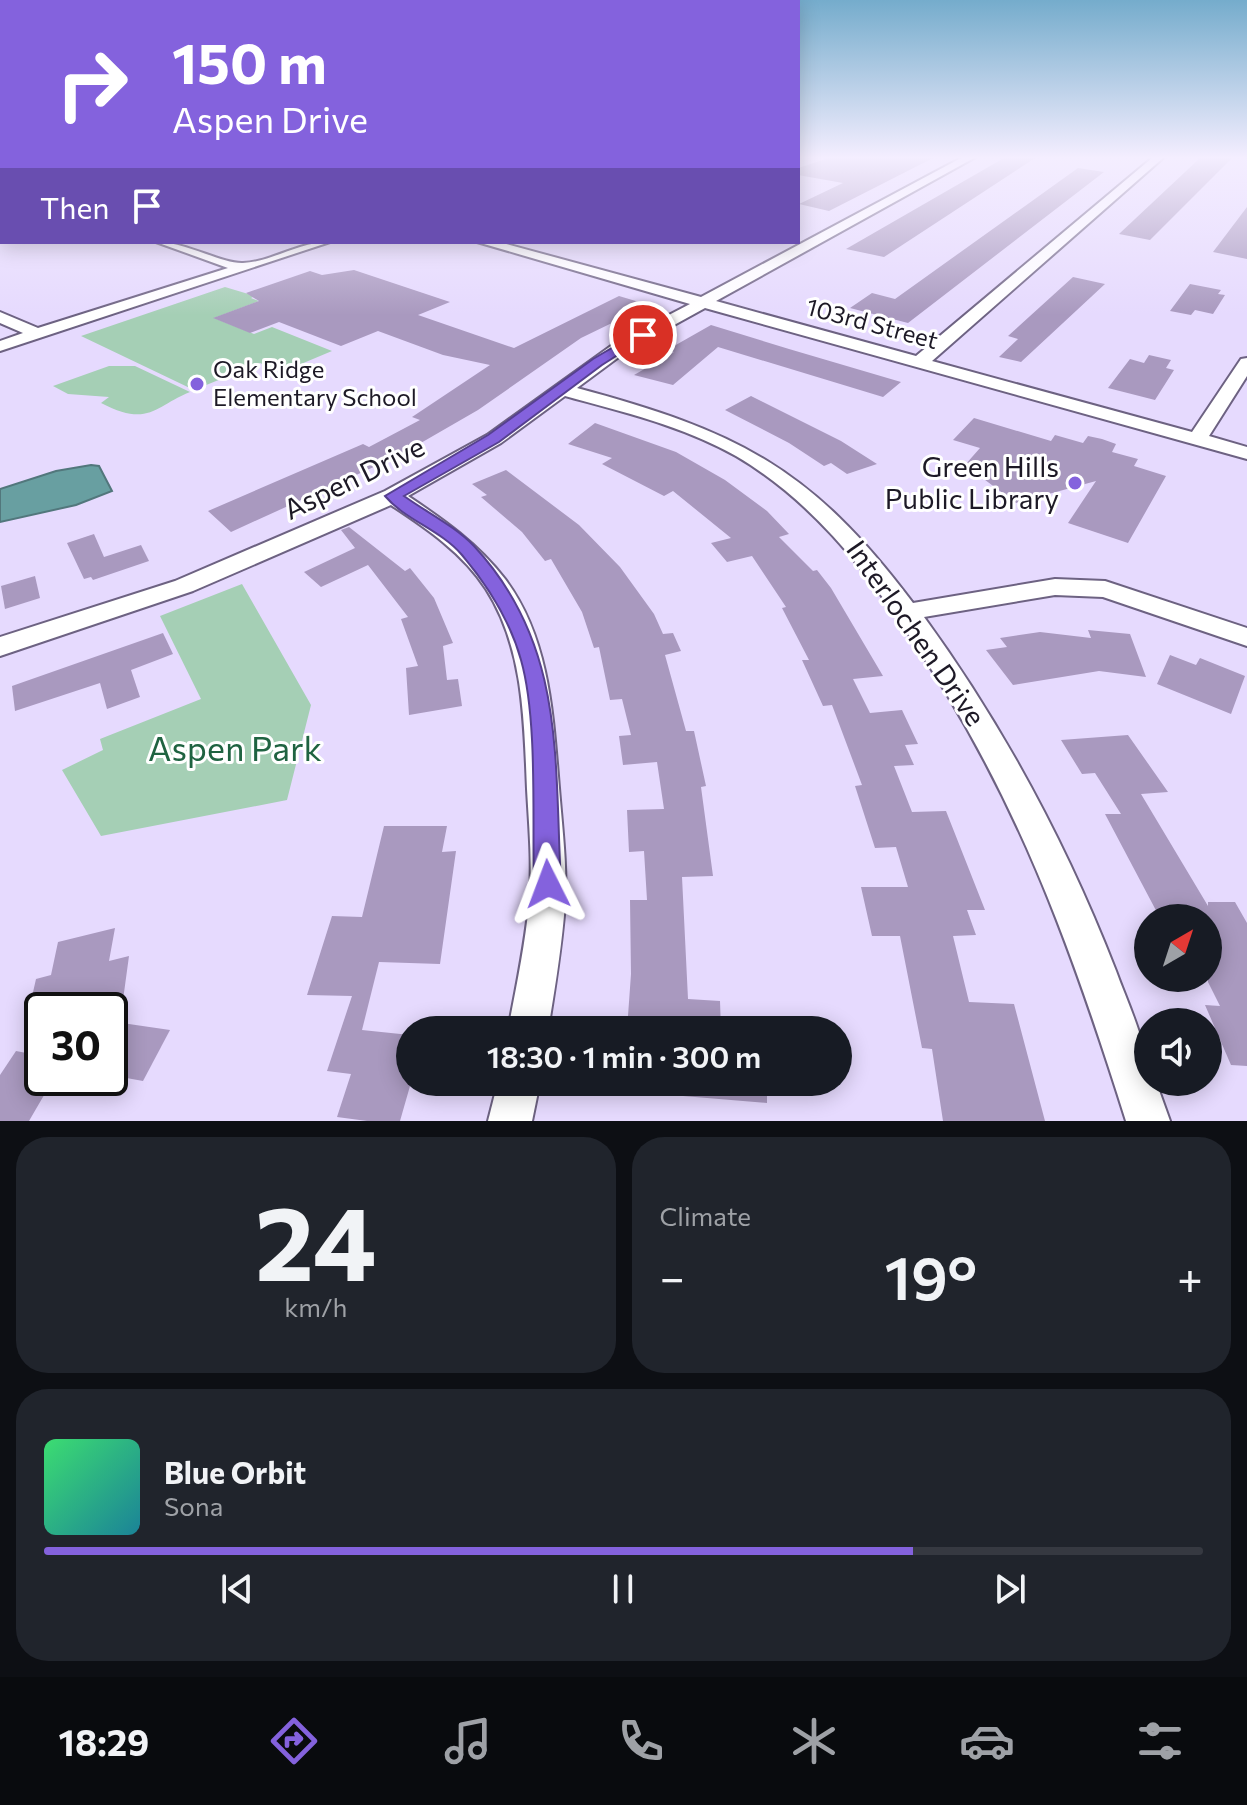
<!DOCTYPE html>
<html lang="en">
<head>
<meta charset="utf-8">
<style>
  :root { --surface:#171b24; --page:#20242c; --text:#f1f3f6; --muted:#9ea1a6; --line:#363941; --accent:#8462dd }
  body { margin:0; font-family:Commissioner,sans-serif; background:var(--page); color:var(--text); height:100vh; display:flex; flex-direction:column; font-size:30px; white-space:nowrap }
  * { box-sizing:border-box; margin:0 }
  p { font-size:26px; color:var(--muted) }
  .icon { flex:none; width:44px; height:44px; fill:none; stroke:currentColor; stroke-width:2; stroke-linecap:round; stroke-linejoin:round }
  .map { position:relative; height:1121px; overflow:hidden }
  .drawer { display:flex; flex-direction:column; gap:16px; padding:16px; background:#0d0f14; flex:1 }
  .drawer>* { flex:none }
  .guide { position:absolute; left:0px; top:0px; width:800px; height:244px; box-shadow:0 4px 20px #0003; background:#8462dd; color:#fff; overflow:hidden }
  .needle { width:52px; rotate:39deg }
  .controls { position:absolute; left:1134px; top:904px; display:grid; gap:16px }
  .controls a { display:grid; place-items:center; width:88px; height:88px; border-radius:50%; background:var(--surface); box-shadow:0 4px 20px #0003; font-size:40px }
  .speed { position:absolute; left:24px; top:992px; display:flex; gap:16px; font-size:40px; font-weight:700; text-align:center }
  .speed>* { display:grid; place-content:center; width:104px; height:104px; border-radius:50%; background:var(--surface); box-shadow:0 4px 20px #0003; line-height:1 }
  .speed .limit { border:4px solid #111; border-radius:12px; background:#fff; color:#111 }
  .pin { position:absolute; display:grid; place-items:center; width:68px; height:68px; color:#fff; margin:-34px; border:4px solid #fff; border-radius:50%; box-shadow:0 2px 8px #0007 }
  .me { position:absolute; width:88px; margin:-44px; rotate:357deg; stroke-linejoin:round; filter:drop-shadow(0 0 6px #0008) }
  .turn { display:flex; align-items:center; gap:28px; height:168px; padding:0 40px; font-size:36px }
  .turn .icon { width:104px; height:104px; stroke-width:2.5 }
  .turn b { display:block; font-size:56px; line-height:68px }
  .then { display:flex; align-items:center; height:76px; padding:0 40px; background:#0003; gap:16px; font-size:30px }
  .big { font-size:60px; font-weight:600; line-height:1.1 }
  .drawer .tile { flex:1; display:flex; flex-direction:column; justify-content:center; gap:12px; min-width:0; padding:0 28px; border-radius:32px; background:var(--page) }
  .drawer .dial { align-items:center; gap:0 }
  .dial b { font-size:104px; line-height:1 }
  .song { display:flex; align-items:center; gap:24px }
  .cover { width:96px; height:96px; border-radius:12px; background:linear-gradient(135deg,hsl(140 70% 55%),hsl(190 70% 35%)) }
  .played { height:8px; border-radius:4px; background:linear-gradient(90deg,var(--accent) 75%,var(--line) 75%) }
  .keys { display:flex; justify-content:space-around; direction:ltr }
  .heat { display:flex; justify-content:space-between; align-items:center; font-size:44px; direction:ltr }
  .drawer .tiles { flex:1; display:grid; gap:16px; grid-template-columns:1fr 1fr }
  .tile:last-child { grid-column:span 2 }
  .trip { position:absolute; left:396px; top:1016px; width:456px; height:80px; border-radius:40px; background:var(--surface); box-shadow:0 4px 20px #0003; font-weight:600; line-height:80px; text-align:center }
  .menu { display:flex; height:128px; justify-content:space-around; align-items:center; background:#090b0e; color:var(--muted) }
  .menu .icon { width:56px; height:56px }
  .menu .active { color:var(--accent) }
  .menu b { font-size:36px; color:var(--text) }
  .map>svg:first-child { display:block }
</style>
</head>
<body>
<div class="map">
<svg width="1247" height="1121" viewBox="0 0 1247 1121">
  <rect width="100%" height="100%" fill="#e6dafe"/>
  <!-- green -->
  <g fill="#a5cfb5">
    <polygon points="225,287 255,296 251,298 259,301 214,318 254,334 272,327 332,351 282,372 260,363 194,390 81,336"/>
    <path d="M109,366H135L190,392C155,406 149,428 101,403L109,397L68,394L53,386Z"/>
    <polygon points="242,584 311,705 287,800 101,836 62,770 103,750 100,739 201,699 160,616"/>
  </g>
  <!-- water -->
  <polygon fill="#689fa1" stroke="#52777c" stroke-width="2" points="91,465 99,466 112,491 76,505 0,522 0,489 56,471"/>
  <!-- building -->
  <g fill="#a999bf">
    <polygon points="829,158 933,158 829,211 799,204 843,183 798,175 798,168"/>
    <polygon points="1004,158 1035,158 884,257 846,249"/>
    <polygon points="1200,158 1232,158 1150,240 1119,234"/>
    <polygon points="1078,168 1104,172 908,323 850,308 872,293 895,299"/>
    <polygon points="1247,207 1247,259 1213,252"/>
    <polygon points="354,270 450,302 418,315 514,348 619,296 649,305 581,338 478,410 400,455 231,532 208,511 363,444 369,447 420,420 412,417 490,365 443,355 378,331 341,346 279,322 250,333 213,318 259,301 246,293 310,271 322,275"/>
    <polygon points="1073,277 1105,284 1021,362 999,357 1018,339 1008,336"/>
    <polygon points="1190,284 1221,290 1218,294 1225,295 1213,314 1195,310 1191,315 1170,311"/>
    <polygon points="711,325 789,349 901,382 883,397 718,347 673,385 634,375 674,352 667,350"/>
    <polygon points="1149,355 1171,360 1166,368 1174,370 1155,400 1108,388 1130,359 1144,363"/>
    <polygon points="751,396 841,441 877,464 847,474 831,463 824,466 789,443 725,410"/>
    <polygon points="974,418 1051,441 1055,435 1083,443 1088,436 1102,439 1116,444 1112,452 1138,459 1134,466 1166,476 1128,543 1068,523 1096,481 1016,503 965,465 980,448 953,440"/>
    <polygon points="595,423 676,452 725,480 767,511 789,534 779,537 813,571 817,570 831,588 883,676 853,679 870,713 902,710 918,744 905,745 914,765 894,766 912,812 946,811 985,910 967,910 976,935 953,936 969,1002 1014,1004 1045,1121 943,1121 932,1049 922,1048 900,936 872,936 861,887 908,887 896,847 875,848 855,786 862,785 832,705 823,706 802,660 809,660 782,608 786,607 752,556 727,562 711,543 731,538 673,491 664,496 602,464 612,458 568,444"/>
    <polygon points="506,470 579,525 620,567 654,614 663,634 673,633 681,651 665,655 686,731 694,731 706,786 701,787 713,876 682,877 688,999 720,1001 721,1030 627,1030 631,974 630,900 647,900 644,851 629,852 627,810 664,809 657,762 623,765 619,736 631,735 622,699 610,700 599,647 594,648 582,612 551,559 545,561 522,532 481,497 487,495 472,484"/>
    <polygon points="349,527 405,571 410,568 434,598 453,643 443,646 447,680 458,679 462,706 409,715 406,668 418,666 401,619 408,617 368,565 321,587 304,572 355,548 341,530"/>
    <polygon points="94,534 104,557 141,545 149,561 93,580 91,577 84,579 67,543"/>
    <polygon points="35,576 40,598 5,609 1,586"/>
    <polygon points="1088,630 1130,634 1146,677 1099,671 1013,685 986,650 1007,647 1000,638 1040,632 1091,638"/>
    <polygon points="163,633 173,654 131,670 140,697 107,709 100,683 15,711 12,686"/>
    <polygon points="1170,655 1196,665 1200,658 1245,676 1231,714 1157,684"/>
    <polygon points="1128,735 1168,792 1141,794 1208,906 1208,902 1235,902 1247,923 1247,1066 1231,1065 1205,1005 1220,1006 1208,982 1208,918 1160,918 1105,814 1121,814 1095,773 1082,774 1061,740"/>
    <polygon points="384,826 447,826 442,852 456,851 440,964 379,962 362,1030 410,1035 410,1086 400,1121 367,1121 337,1117 351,1074 327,1071 352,996 307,995 332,916 362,917"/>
    <polygon points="115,928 109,961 129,956 123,1000 83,1010 29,1010 36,979 51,975 58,942"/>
    <polygon points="122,1023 170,1030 143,1081 110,1075 110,1043"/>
    <polygon points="16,1051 42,1056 42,1078 54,1078 29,1121 0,1121 0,1075"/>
    <polygon points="683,1082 767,1082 767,1103 683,1096"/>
  </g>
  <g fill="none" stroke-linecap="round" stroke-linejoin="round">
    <!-- minor casing -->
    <g stroke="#6d6282" stroke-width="4">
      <g id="minor">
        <path d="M961,158H974L716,301L916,356L1152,158H1163L932,361L1192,432L1241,359L1247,358V376L1209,436L1247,447V459L705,308L627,351L577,388C737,431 811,467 913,603L1055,579L1105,581L1247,628V646L1103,597L1055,595L924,617C1004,727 1067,845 1116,971C1129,1007 1148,1044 1148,1082H1156L1170,1121H1126C1069,940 1015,791 907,632C861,564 808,498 736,456C683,426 623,412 565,396L501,443L408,496C444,520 478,544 505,579C550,639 553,716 559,788C562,826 567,865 565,903C562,946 555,988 548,1030H508C516,988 525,946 529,904C533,866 529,827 527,789C524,721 524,648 486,589C463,553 426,528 391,505L193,591L0,656V637L175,581L385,491L487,435L615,343L690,304L477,242H499L701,297Z"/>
        <path d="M156,242C187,242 222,264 243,263C272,262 297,242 330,242L0,351V341L23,333L0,323V312L38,328L228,268Z"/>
        <polygon points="498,1082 540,1082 532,1121 488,1121"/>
      </g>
    </g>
    <!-- minor -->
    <use href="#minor" fill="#fff" fill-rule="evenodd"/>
  </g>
  <!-- sky -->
  <linearGradient id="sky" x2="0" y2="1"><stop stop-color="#75accc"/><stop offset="0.5" stop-color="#f4eeff"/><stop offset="1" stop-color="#f4eeff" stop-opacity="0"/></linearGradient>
  <rect width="1247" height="315" fill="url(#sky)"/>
  <!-- route -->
  <path fill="#8462dd" stroke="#564090" stroke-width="2" d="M639,332L649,335L602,365L499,442L404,496C426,512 455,526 474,546C566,645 554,759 561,884L557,893L548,896L538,893L534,884C532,820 538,720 521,660C510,620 488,586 462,555C441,530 405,520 385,496L488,435L593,359Z"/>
  <!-- markers -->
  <g fill="#8462dd" stroke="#fff" stroke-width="3">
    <circle cx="197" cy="384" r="8"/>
    <circle cx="1075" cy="483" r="8"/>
  </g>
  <g text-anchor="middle" stroke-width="6" stroke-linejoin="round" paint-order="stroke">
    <!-- far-street labels -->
    <g font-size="24" fill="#1d1926" stroke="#fff">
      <text transform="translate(872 324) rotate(15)" y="8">103rd Street</text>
    </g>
    <!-- far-poi labels -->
    <g font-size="24" fill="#1d1926" stroke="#fff" text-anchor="start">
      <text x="213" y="378">Oak Ridge<tspan x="213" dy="28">Elementary School</tspan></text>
    </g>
    <!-- poi labels -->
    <g font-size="28" fill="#1d1926" stroke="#fff" text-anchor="end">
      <text x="1059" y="477">Green Hills<tspan x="1059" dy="32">Public Library</tspan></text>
    </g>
    <!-- street labels -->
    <g font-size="28" fill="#1d1926" stroke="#fff">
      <text transform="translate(354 478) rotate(-26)" y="10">Aspen Drive</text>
      <text transform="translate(916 633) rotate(55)" y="10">Interlochen Drive</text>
    </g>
    <!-- near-park labels -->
    <g font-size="34" fill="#1f6341" stroke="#fff">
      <text x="235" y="761">Aspen Park</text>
    </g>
  </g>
</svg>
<div class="controls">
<a><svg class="needle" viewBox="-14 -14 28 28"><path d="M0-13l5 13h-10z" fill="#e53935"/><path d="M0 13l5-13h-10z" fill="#9ea1a6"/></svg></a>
<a><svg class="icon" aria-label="sound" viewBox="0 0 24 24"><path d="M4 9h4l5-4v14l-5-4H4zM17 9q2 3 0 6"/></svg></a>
</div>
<div class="speed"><div class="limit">30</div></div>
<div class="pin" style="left:643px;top:335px;background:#d93025"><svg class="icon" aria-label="arrive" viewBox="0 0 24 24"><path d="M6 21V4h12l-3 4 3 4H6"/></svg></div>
<svg class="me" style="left:548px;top:884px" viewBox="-20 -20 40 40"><path d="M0-17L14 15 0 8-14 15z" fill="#8462dd" stroke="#fff" stroke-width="4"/></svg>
<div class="trip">18:30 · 1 min · 300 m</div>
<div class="guide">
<div class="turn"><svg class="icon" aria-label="right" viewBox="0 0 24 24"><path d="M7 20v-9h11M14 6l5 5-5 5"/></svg><div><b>150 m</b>Aspen Drive</div></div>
<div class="then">Then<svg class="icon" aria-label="arrive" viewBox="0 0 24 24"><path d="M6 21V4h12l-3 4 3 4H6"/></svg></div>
</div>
</div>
<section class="drawer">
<div class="tiles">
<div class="tile dial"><b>24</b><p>km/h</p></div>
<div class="tile"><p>Climate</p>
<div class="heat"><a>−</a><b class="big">19°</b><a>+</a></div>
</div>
<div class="tile">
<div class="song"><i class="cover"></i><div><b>Blue Orbit</b><p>Sona</p></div></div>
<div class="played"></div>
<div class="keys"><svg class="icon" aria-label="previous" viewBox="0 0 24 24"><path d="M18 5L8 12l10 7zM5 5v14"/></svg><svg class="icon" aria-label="pause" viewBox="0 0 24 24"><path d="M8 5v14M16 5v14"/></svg><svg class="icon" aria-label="next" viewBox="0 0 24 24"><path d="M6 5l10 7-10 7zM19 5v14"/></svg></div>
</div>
</div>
</section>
<nav class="menu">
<b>18:29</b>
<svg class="icon active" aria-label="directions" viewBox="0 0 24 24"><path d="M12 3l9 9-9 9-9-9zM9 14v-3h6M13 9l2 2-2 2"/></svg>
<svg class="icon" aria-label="music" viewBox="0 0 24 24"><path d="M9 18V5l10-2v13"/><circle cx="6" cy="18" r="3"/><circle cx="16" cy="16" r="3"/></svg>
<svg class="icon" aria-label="phone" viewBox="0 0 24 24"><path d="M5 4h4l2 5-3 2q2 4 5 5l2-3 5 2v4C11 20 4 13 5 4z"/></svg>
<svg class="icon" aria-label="climate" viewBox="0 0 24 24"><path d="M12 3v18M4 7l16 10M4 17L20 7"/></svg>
<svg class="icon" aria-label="car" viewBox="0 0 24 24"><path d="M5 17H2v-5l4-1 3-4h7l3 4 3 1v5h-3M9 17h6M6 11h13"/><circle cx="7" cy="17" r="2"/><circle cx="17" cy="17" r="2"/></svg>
<svg class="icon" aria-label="filters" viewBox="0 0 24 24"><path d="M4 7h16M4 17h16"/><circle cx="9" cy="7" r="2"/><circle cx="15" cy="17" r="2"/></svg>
</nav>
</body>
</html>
